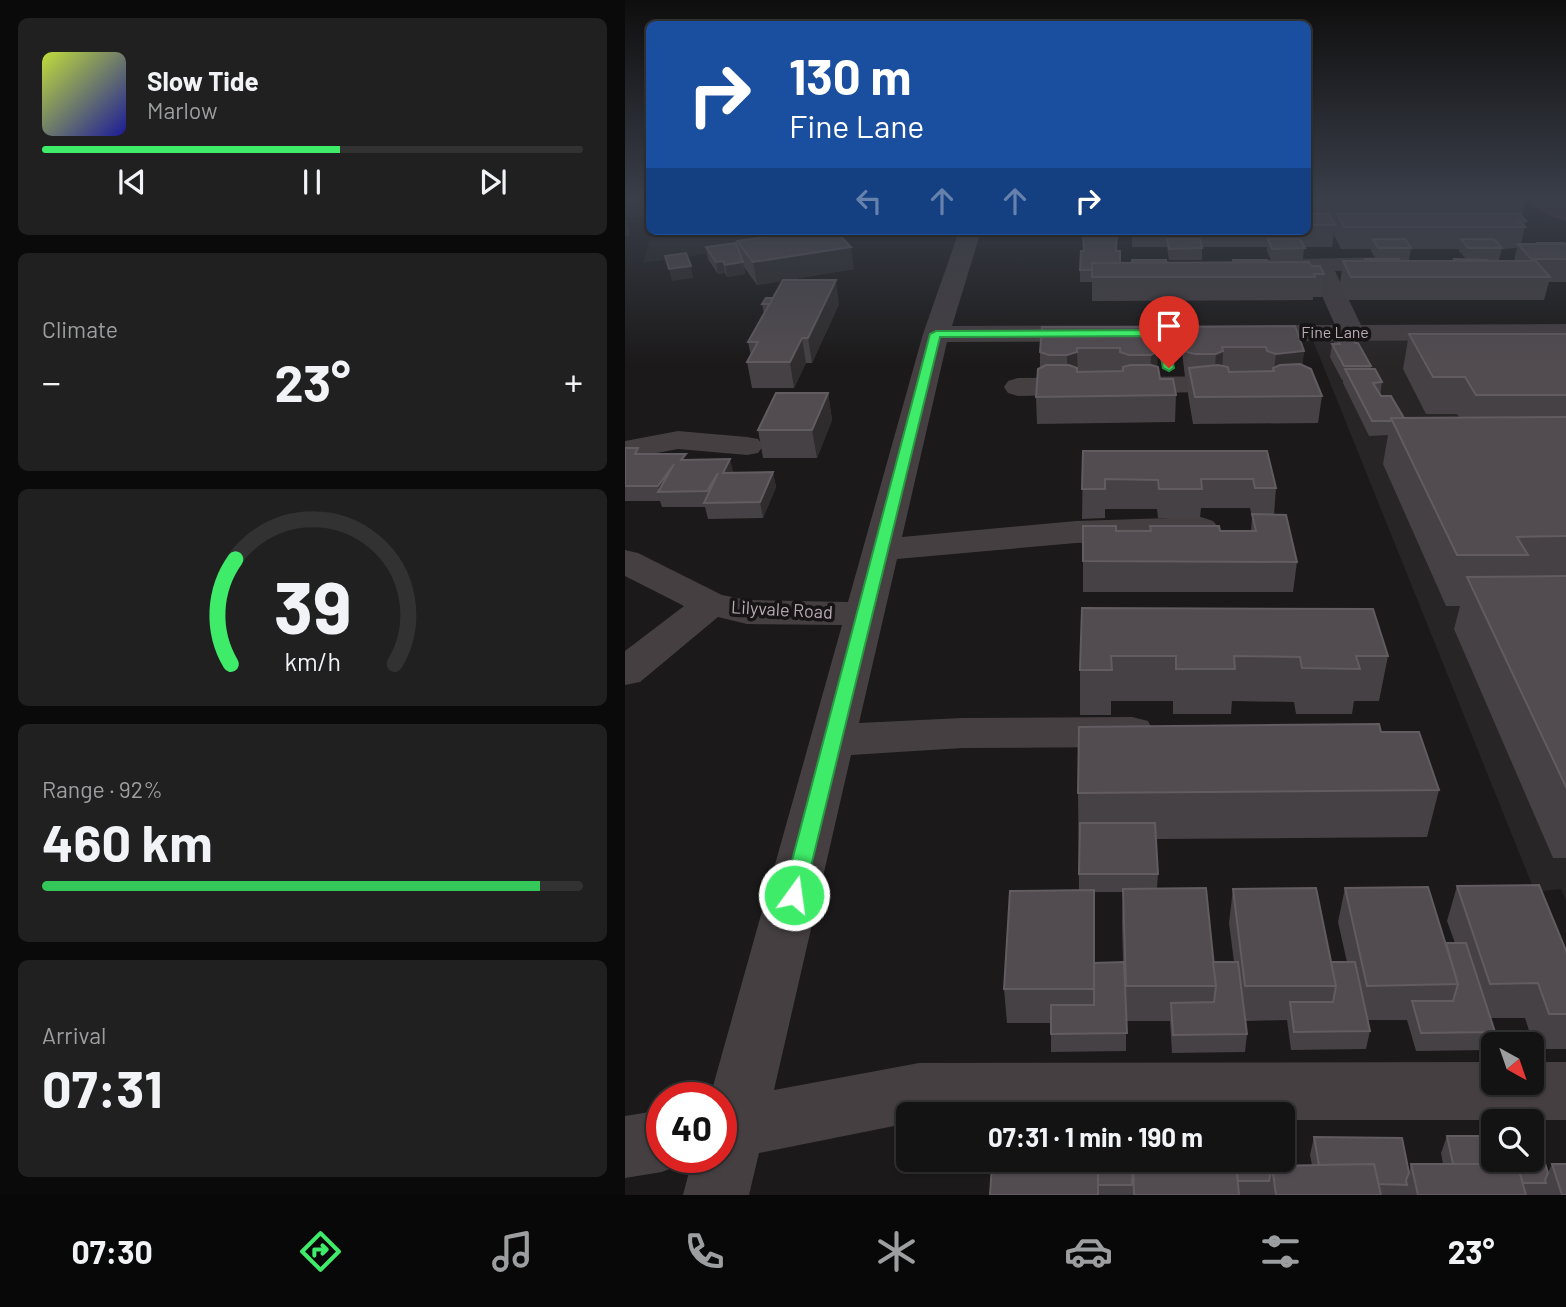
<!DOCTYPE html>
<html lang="en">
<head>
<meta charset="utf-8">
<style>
  :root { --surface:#141313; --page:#212021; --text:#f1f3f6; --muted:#9d9ea0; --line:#333233; --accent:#3fec69 }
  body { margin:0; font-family:Barlow,sans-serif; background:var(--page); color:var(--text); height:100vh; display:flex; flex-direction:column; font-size:26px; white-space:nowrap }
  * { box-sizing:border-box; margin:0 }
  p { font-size:23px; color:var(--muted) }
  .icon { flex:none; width:38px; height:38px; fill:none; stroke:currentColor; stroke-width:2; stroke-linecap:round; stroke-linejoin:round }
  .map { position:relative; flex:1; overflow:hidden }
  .details { display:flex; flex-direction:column; gap:18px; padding:18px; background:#0b0a0a; width:625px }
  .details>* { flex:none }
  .hud { position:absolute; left:21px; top:21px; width:665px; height:214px; border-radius:10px; box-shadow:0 2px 5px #0004,0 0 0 2px var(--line); background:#1a4fa0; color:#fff; overflow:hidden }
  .needle { width:46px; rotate:140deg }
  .fabs { position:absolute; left:856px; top:1032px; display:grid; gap:14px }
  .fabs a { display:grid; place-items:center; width:63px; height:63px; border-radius:10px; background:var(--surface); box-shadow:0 2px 5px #0004,0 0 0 2px var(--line); font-size:35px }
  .speed { position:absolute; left:21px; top:1082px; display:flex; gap:14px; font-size:35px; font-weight:700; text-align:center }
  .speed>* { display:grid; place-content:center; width:91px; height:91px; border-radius:50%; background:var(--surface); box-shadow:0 2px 5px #0004,0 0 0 2px var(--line); line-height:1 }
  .speed .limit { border:10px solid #d22; background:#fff; color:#111 }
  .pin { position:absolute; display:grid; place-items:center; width:60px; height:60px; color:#fff; margin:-72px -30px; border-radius:50% 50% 50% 0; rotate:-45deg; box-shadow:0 0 7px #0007 }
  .pin .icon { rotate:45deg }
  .me { position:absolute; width:77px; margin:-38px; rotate:14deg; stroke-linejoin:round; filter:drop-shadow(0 0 5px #0008) }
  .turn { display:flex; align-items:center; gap:24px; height:147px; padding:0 28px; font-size:32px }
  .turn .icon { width:91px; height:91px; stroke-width:2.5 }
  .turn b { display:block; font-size:49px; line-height:60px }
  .lanes { display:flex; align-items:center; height:66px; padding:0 28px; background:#0003; justify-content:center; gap:35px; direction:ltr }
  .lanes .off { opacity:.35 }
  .big { font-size:52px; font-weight:700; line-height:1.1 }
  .details .card { flex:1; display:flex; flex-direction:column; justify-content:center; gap:10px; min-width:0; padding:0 24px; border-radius:10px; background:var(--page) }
  .details .dial { align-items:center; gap:0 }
  .dial svg { height:182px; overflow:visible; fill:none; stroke:var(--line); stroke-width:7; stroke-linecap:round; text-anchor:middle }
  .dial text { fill:var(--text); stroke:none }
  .song { display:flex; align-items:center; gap:21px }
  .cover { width:84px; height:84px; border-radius:10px; background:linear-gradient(135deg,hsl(70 70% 55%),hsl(240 70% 35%)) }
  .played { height:7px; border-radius:4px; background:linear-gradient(90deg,var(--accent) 55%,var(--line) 55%) }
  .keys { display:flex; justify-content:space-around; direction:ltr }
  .heat { display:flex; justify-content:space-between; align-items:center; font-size:38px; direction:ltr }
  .charge { height:10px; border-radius:5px; background:linear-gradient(90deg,#34c759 92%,var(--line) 0) }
  .trip { position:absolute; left:271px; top:1102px; width:399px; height:70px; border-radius:10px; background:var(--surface); box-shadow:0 2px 5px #0004,0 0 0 2px var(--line); font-weight:700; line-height:70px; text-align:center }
  .menu { display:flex; height:112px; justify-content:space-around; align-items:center; background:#080808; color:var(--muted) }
  .menu .icon { width:49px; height:49px }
  .menu .current { color:var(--accent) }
  .menu b { font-size:32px; color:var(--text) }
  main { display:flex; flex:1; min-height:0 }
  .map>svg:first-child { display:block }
</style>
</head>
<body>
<main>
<section class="details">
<div class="card">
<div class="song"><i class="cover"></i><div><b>Slow Tide</b><p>Marlow</p></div></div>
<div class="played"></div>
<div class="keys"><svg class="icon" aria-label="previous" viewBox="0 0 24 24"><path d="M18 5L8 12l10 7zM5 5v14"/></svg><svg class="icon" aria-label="pause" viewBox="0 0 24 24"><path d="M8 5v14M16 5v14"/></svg><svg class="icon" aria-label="next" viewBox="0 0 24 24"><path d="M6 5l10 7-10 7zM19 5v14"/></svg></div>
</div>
<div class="card"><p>Climate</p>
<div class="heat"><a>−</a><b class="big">23°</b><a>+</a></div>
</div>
<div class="card dial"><svg viewBox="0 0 100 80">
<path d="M14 69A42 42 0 1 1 86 69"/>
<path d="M14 69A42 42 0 0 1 16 23" stroke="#3fec69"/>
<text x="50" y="56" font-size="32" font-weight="700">39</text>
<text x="50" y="72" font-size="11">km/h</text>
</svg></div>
<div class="card"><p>Range · 92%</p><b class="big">460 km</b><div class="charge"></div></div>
<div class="card"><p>Arrival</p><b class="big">07:31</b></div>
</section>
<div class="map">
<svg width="942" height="1195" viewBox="0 0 942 1195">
  <rect width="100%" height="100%" fill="#1b1919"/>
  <!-- built -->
  <g fill="#282526">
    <polygon points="0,198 24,198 24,215 0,218"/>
    <polygon points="27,231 234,231 18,263"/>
    <polygon points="941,328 941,900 936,889 910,892 685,333"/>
  </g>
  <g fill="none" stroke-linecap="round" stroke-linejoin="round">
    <!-- river -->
    <path fill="#433243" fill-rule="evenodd" d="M903,198H942V221C925,217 913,213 903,198Z"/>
    <!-- minor -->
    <g fill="#453f42" fill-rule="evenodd">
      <polygon points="334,231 356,231 327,326 710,325 686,271 633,272 622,265 625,260 769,257 780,264 777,269 710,271 736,325 942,324 942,340 322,342 277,537 451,521 576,517 588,521 594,528 588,535 576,539 451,543 272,559 234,723 337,718 507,717 523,721 529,732 523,743 507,747 337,748 226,755 149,1090 294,1063 868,1062 868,1083 906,1083 906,1062 942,1062 942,1120 658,1120 658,1115 284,1115 284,1123 134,1153 124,1195 58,1195 68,1157 96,1157 96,1097 85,1097 217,625 122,624 93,617 15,682 0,685 0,651 59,606 0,576 0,550 13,553 97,595 122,600 223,602 298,334"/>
      <polygon points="614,376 624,379 628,385 624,391 393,396 383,393 379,387 383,381 393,378"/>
      <polygon points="53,431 122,437 133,439 138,446 133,453 122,455 53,449 0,459 0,441"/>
      <polygon points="37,1110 37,1157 62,1157 60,1163 37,1172 0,1178 0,1116"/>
    </g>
  </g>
  <!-- wall -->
  <g fill="#464144" fill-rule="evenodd">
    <path d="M682,198L901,199L897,216L901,221L896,244H911V243L942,244V282H924L919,300H723L715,284L718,261H740V259H751L746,251V249H716L709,235L710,224H709L710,225L707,247H679L678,260H646L642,251V247H577V260H544L542,247H507V231H682ZM892,248L889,261H864L863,260H874L877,249ZM786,249H834V251L841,259H829V261H775V260H784Z"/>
    <polygon points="458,231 491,251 495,263 608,263 608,260 686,266 699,274 697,297 688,297 688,300 467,301 467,282 455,282 455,270 458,251"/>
    <polygon points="112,241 229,269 132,285 119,267 120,274 102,277 100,273 93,274 83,259 81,247 113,245"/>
    <polygon points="137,304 214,304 187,363 181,363 169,388 127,388 122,362 126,356 123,342 139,314"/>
    <polygon points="529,327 532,367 535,379 551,395 550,422 412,424 411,397 415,368 415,352"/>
    <polygon points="558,327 679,351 677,365 697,396 693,423 568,424 563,394 563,378 560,377 557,352"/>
    <polygon points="784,334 942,334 942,858 928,858 829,629 835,606 821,606 758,464 763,435 744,436 718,383 718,380 717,380 705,357 707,344 709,344 710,336 746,366 746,369 757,382 755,396 779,418 835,418 832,414 801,414 778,369"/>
    <polygon points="203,393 207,420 192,458 138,458 133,430"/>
    <polygon points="0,448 13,448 15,454 62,460 108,473 148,472 151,487 138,518 83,519 80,507 37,507 35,501 0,501"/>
    <polygon points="458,451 642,451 651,488 649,515 672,562 668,592 458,592 458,561 491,531 525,531 525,526 595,531 626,531 627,517 625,508 576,508 575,518 533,518 532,509 480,509 480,518 457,519"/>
    <polygon points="457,608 763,656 754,701 729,701 727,714 671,714 669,702 607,701 606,714 548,714 548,701 486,701 486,715 455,715 455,670"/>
    <path d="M756,732L814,790L802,837L531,839L533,874L532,888L588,962H609L604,923L608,889L706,962H722L713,922L720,888L821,943H830L822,921L832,886L942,953V1049H910L900,1018H865L870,1032L864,1050L791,1051L782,1020H743L745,1031L741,1049L666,1050L662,1020L621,1021L622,1034L620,1052L547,1053L545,1021H501V1051L426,1052V1023H382L379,989L454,890L453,793ZM469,892H498L497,923L498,962L469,963Z"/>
    <polygon points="822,1136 923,1173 927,1164 942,1195 365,1195 421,1164 556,1164 556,1160 648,1160 648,1166 687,1165 685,1155 689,1137 784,1173 786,1164 818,1164 816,1153"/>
  </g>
  <!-- shaded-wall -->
  <g fill="#2f2c2d">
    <polygon points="0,215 5,235 0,236"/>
    <polygon points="226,247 229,269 132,285 128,262"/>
    <polygon points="98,261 100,273 93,274 91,262"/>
    <polygon points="118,262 120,274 102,277 100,265"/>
    <polygon points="66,266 68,278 47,281 44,269"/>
    <polygon points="211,280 214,304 187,363 183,338"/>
    <polygon points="177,338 181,363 169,388 165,362"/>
    <polygon points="533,351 532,377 525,380 526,355"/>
    <polygon points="598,351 597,377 589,380 591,354"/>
    <polygon points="679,351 676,377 648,380 651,354"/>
    <polygon points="452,352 453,378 442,381 442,355"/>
    <polygon points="203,393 207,420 192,458 187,430"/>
    <polygon points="105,459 109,474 98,473"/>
    <polygon points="49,464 34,492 33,486"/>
    <polygon points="148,472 151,487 138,518 135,502"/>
  </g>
  <!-- building -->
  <g fill="#524c50" stroke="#625b60" stroke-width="2">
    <polygon points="682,198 900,198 901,199 797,203 792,200 686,204"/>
    <polygon points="682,214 704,214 710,225 682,225"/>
    <polygon points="712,214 895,214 901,221 894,221 900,227 719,227"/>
    <polygon points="179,231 211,231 226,247 128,262 112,241"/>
    <polygon points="458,231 492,231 491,251 495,251 495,263 467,263 467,270 455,270 456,251 459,251"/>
    <polygon points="542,239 575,239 577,248 544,249"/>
    <polygon points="643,239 675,239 680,248 647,249"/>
    <polygon points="748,239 780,239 786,248 753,248"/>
    <polygon points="836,239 869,239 877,248 843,248"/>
    <polygon points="111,243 118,262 100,265 98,261 91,262 81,247"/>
    <polygon points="911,243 939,243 941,244 913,244"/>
    <polygon points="893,244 942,244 942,259 906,259"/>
    <polygon points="61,253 66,266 44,269 40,256"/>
    <polygon points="740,259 774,259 775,261 741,261"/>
    <polygon points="829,259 863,260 864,261 830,261"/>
    <rect x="507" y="260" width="34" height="3"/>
    <polygon points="608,260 642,260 643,263 609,263"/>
    <polygon points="718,261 911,261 925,277 726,277"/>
    <polygon points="684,262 686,266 695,266 699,274 689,274 690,277 467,277 467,263"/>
    <polygon points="158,280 211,280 183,338 177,338 165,362 122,362 133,342 123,342"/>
    <polygon points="141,298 148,298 145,304 137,304"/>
    <polygon points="670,326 679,351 651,354 642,351 641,347 597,347 598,351 591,354 570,354 562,352 558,327"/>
    <polygon points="417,327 529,327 533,351 526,355 504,355 495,352 495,348 452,348 452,352 442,355 424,355 415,352"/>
    <polygon points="784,334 942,334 942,395 851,395 840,377 808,377"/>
    <polygon points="710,336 725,336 730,343 733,343 746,366 719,366 707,344 715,344"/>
    <polygon points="675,364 686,369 697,396 570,397 564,368 593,365 603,367 604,372 649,371 648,368 655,365"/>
    <polygon points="421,365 444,365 452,368 452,372 498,371 498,367 505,365 526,365 533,367 535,379 548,379 551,395 411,397 413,369"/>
    <polygon points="720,369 750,369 757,382 748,383 756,396 766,396 779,418 766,418 766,421 747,421"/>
    <polygon points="151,393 203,393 187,430 133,430"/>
    <polygon points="942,417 942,536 892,537 903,555 832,555 766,418"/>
    <polygon points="0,448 13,448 10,454 61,454 56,460 105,459 98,473 148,472 135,502 79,503 93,473 82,491 33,492 49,464 33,486 0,486"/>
    <polygon points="458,451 642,451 651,488 630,488 628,479 576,479 577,489 534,489 533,480 480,479 480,489 457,489"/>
    <polygon points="627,514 661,515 672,562 458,561 458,526 491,526 491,531 526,531 525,526 594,526 595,531 631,531"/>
    <polygon points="942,576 942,789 842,577"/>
    <polygon points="457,608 748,609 763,656 731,656 735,669 677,668 675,657 609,656 610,669 551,669 551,656 486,656 487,670 455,670"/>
    <polygon points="754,724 756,732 794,732 814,790 453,793 454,727"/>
    <polygon points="455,823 530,823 533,874 454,874"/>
    <polygon points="914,885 942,953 942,1014 924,1014 913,983 865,984 832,886"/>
    <polygon points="803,887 833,984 742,986 720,888"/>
    <polygon points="581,888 591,986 501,986 498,889"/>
    <polygon points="691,888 711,986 620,986 608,889"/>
    <polygon points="469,890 469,989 379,989 385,891"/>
    <polygon points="821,943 841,943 870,1032 796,1033 787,1001 828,1001 833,984"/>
    <polygon points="499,962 502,1033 426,1034 426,1005 469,1005 469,963"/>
    <polygon points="588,962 613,962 622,1034 548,1035 546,1003 589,1002 591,986"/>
    <polygon points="706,962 730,962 745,1031 669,1032 665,1002 708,1002 711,986"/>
    <polygon points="822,1136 868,1136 868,1160 906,1160 906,1137 912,1137 923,1173 920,1180 921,1183 898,1183 892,1164 828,1164"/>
    <polygon points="689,1137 777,1138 784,1173 781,1180 782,1185 753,1184 749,1164 694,1165"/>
    <polygon points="421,1160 511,1160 511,1164 508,1164 507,1185 473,1185 473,1164 421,1164"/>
    <polygon points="558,1160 648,1160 648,1166 647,1166 644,1181 613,1181 611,1163 558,1164"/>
    <polygon points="611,1163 614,1195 509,1195 508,1164"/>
    <polygon points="473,1164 473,1195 365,1195 367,1165"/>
    <polygon points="749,1164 756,1195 651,1195 647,1166"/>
    <polygon points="786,1164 892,1164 901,1195 793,1195"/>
    <polygon points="927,1164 942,1164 942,1195 937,1195"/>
  </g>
  <!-- sky -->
  <linearGradient id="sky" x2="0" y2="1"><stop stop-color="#0f0e0e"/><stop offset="0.54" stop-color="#393e49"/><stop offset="1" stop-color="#393e49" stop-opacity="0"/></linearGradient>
  <rect width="942" height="366" fill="url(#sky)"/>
  <!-- route -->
  <polygon fill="#3fec69" stroke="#299944" stroke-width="2" points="537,330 542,333 549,368 544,371 538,368 532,336 315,337 179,895 176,901 169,904 161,901 158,895 305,334 311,331"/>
  <g text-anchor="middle" stroke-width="7" stroke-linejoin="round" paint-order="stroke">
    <!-- far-street labels -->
    <g font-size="16" fill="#baabb6" stroke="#161414">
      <text x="710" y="338">Fine Lane</text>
    </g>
    <!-- street labels -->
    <g font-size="18" fill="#baabb6" stroke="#161414">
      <text transform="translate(157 610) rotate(3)" y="6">Lilyvale Road</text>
    </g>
  </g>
</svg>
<div class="fabs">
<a><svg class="needle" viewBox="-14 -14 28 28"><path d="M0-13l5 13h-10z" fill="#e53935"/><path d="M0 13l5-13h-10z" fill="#9d9ea0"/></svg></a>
<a><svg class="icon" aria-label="search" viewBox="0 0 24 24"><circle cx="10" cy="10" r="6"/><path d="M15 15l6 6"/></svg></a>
</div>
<div class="speed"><div class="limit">40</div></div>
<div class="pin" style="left:544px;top:368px;background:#d93025"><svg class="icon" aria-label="arrive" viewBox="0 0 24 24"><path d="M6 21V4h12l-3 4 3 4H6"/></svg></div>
<svg class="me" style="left:169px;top:895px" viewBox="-20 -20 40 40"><circle r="17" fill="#3fec69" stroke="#fff" stroke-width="3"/><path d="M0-11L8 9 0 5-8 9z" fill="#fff"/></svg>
<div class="trip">07:31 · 1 min · 190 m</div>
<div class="hud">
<div class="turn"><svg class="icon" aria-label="right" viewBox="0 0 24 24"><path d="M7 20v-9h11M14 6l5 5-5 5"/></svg><div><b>130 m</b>Fine Lane</div></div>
<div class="lanes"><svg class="icon off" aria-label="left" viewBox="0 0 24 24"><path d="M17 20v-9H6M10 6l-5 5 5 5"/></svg><svg class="icon off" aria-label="ahead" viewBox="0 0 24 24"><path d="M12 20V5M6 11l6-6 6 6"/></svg><svg class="icon off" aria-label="ahead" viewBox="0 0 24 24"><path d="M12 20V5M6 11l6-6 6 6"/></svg><svg class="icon" aria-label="right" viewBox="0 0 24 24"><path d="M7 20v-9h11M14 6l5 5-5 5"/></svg></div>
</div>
</div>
</main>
<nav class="menu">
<b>07:30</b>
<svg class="icon current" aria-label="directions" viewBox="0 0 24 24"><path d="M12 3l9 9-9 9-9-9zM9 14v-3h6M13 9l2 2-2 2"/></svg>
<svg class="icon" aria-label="music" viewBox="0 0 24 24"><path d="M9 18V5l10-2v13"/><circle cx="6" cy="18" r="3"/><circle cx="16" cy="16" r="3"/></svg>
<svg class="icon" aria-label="phone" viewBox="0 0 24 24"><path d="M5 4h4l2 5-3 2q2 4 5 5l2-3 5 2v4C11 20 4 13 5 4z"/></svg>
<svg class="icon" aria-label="climate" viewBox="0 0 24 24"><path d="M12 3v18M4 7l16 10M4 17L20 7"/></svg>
<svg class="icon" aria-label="car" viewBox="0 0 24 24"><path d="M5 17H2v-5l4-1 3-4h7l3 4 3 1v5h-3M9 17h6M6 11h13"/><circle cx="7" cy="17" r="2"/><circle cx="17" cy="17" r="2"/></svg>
<svg class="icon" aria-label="filters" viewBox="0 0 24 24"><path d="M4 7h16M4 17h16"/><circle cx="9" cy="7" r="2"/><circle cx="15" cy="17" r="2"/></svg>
<b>23°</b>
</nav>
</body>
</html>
